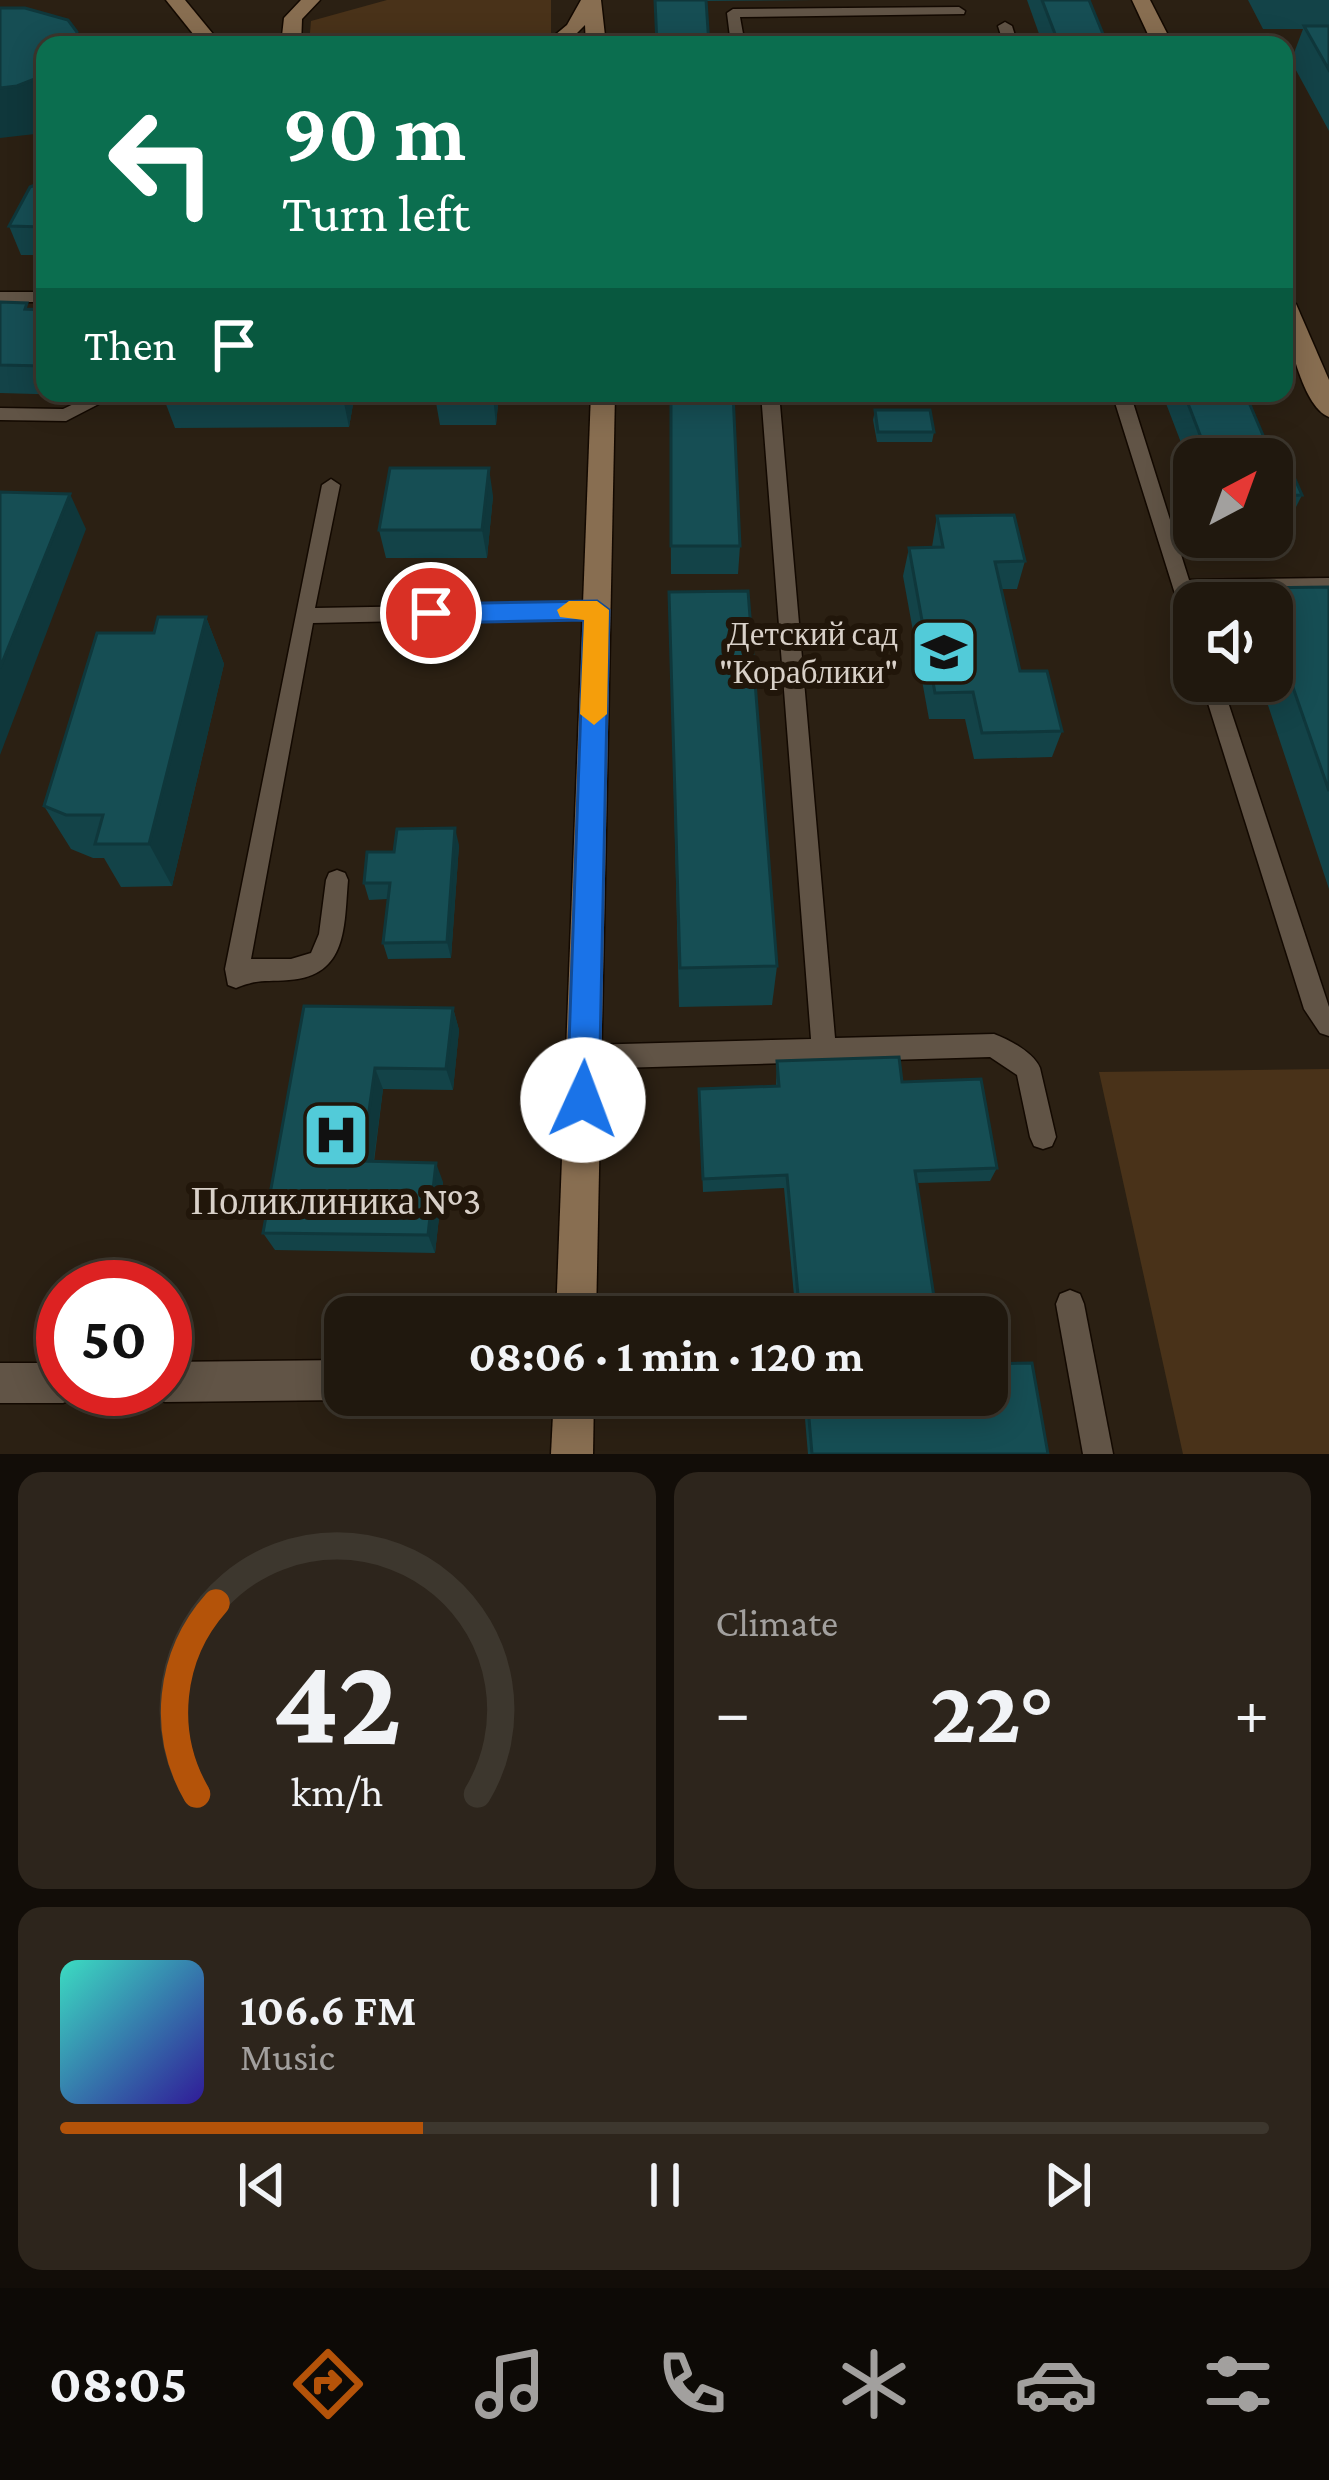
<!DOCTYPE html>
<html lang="en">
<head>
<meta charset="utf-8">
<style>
  :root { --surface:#20180e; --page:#2d251c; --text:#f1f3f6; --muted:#a2a09e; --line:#3d372e; --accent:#b45309 }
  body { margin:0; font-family:"Crimson Pro",serif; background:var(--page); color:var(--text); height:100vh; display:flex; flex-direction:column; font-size:45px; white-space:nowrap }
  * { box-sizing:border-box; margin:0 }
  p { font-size:39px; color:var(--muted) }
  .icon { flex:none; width:66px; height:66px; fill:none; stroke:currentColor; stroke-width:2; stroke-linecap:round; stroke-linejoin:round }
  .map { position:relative; height:1454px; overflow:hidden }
  .drawer { display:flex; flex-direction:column; gap:18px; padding:18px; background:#120d08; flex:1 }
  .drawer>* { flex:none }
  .top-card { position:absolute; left:36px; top:36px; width:1257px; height:366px; border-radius:24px; box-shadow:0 6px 30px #0003,0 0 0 3px var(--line); background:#0b6e4f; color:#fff; overflow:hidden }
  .needle { width:78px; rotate:41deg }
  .controls { position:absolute; left:1173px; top:438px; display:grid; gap:24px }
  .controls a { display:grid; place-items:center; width:120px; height:120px; border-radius:24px; background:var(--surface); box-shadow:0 6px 30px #0003,0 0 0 3px var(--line); font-size:60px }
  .speed { position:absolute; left:36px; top:1260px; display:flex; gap:24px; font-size:60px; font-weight:700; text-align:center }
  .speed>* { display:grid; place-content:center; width:156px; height:156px; border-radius:50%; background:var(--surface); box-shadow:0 6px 30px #0003,0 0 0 3px var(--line); line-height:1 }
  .speed .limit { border:18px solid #d22; background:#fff; color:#111 }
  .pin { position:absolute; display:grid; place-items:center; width:102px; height:102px; color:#fff; margin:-51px; border:6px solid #fff; border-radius:50%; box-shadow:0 3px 12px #0007 }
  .me { position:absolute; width:132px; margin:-66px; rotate:2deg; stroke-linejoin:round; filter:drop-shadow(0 0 9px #0008) }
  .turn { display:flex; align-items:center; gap:42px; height:252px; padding:0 48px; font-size:54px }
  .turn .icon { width:156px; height:156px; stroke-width:2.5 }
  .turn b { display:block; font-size:84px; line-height:102px }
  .then { display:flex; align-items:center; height:114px; padding:0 48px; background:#0003; gap:24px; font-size:45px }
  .big { font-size:90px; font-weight:700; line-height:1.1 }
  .drawer .card { flex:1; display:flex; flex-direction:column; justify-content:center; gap:18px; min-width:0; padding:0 42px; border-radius:24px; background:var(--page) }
  .drawer .dial { align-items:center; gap:0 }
  .dial svg { height:312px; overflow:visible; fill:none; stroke:var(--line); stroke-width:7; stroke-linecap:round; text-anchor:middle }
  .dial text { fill:var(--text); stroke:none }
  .song { display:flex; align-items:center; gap:36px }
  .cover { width:144px; height:144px; border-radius:18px; background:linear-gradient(135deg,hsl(170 70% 55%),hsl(250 70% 35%)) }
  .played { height:12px; border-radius:6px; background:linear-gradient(90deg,var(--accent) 30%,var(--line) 30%) }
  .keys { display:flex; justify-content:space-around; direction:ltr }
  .heat { display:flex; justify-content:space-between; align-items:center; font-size:66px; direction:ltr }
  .drawer .tiles { flex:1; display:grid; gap:18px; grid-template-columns:1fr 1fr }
  .card:last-child { grid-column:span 2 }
  .trip { position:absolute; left:324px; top:1296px; width:684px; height:120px; border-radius:24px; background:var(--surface); box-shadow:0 6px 30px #0003,0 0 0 3px var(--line); font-weight:700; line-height:120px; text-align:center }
  .dock { display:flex; height:192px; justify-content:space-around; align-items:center; background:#0d0a06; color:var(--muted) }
  .dock .icon { width:84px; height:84px }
  .dock .active { color:var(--accent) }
  .dock b { font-size:54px; color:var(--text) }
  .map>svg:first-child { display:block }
</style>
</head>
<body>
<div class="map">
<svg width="1329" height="1454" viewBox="0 0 1329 1454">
  <rect width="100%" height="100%" fill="#2b2013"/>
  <!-- green -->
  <g fill="#493219">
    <polygon points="387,0 551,0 551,35 538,45 309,45 311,21"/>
    <polygon points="1329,1069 1329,1454 1183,1454 1099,1072"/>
  </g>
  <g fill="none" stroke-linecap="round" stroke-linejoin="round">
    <!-- lane casing -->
    <g stroke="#130901" stroke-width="3">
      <g id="lane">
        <polygon points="959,7 965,11 964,14 740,17 745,45 731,45 727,13 733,9"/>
        <polygon points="1005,22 1012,26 1018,45 1004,45 998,26"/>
        <rect x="0" y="292" width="45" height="10"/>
        <polygon points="97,393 120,393 66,421 0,420 0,408 63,409"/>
        <path d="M761,393H779L835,1038L994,1034C1010,1040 1034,1053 1040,1068L1056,1137L1052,1146L1043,1149L1034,1146L1030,1137L1017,1075L990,1057L584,1069L575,1065L572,1057L575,1049L584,1045L811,1039Z"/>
        <polygon points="1112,393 1130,393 1189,580 1329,578 1329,592 1193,594 1196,603 1194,635 1187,632"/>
        <path d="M331,479L340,485L315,608L597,603L607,610L597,617L313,623L251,959H291L311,953L319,934L326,880L329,873L337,870L345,873L348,880C344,926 348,976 289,980C264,982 258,979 236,988L228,985L225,969L322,485Z"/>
        <polygon points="1201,681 1221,681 1329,1007 1329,1036 1320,1033 1304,1009"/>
        <polygon points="1070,1290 1080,1294 1084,1304 1113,1454 1083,1454 1056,1304 1060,1294"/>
      </g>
    </g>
    <!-- street casing -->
    <g stroke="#130901" stroke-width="3">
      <g id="street">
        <polygon points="345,1360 345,1395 358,1395 345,1400 165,1402 151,1396 148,1389 165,1389 165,1362"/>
        <polygon points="0,1363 63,1363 63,1389 81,1389 77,1397 63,1403 0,1403"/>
      </g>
    </g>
    <!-- secondary casing -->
    <g stroke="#130901" stroke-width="3">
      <g id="secondary">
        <polygon points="166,0 185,0 222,45 202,45"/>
        <polygon points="301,0 320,0 302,19 301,45 281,45 284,18"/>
        <polygon points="581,0 601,0 606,45 586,45 585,25 565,45 543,45 567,25"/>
        <polygon points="1132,0 1150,0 1173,45 1153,45"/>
        <path d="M1284,297L1296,304L1329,380V417C1301,407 1284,325 1284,297Z"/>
        <polygon points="591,393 615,393 596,1317 556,1317"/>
        <polygon points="554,1395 594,1395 593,1454 551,1454"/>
      </g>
    </g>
    <!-- lane -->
    <use href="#lane" fill="#615446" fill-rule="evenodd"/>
    <!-- street -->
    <use href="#street" fill="#615446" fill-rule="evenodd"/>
    <!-- secondary -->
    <use href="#secondary" fill="#886e51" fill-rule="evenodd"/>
  </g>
  <!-- wall -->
  <g fill="#134348">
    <polygon points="655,0 816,0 706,1"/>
    <polygon points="1027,0 1089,0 1105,39 1104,45 1043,45"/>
    <polygon points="1248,0 1329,0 1329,131 1291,61 1303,29 1263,29"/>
    <polygon points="45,181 45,255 21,255 9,226"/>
    <polygon points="0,302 30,309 45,309 45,393 70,393 70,395 0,393"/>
    <polygon points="355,393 349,427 175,428 164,399"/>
    <polygon points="499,393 496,425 440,425 435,397"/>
    <polygon points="670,393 740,546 738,574 671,574"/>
    <polygon points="1162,393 1245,393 1265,440 1302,495 1288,523 1272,524 1272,459 1194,459 1194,510 1179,468 1185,453"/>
    <polygon points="875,410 934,432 932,442 877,442 873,420"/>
    <polygon points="493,496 487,558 386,558 379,530"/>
    <polygon points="937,516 1025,561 1017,589 1001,589 1020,671 1062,731 1052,757 974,759 965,719 929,719 903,576 909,548 932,547"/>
    <polygon points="1329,587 1329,889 1260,681 1272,681 1272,603 1251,603 1259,588"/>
    <polygon points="669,592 777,966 772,1005 679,1007"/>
    <polygon points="206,617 224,664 172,886 121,887 104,858 93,858 71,849 44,806 154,633"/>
    <polygon points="459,845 451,958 388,959 383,943 388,899 369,900 364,883 394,852"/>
    <polygon points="304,1006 453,1008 459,1030 453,1090 383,1089 374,1162 443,1182 435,1253 275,1250 263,1233"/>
    <polygon points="777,1061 902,1082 997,1168 990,1181 917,1183 937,1317 796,1317 784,1188 703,1192 699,1089 776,1086"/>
    <polygon points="803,1395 987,1395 1048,1454 808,1454"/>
  </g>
  <!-- shaded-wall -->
  <g fill="#0f373b">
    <polygon points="45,75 45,130 35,134 0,138 0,88"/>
    <polygon points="344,393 355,393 349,427 343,398"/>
    <polygon points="493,393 499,393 496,425 493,396"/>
    <polygon points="489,468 493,496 487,558 482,530"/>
    <polygon points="70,494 86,529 0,755 0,668"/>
    <polygon points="206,617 224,664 172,886 149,844"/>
    <polygon points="455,828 459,845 451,958 447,942"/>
    <polygon points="453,1008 459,1030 453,1090 446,1069"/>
    <polygon points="375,1068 383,1089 371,1180 362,1161"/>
    <polygon points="436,1163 443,1182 435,1253 428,1235"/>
  </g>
  <!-- building -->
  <g fill="#164e54" stroke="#0f373b" stroke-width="3">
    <polygon points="655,0 706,0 709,45 657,45"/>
    <polygon points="1042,0 1089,0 1105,39 1057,39"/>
    <polygon points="0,8 25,8 68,20 77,32 76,45 45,45 45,75 17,86 0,88"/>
    <polygon points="1304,26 1329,26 1329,70"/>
    <polygon points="45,181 45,227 9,226 30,187"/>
    <polygon points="0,302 27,303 25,309 45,310 45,366 0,365"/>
    <polygon points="166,393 344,393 343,398 164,399"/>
    <polygon points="436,393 493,393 493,396 435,397"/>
    <polygon points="671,393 733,393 740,546 671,546"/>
    <polygon points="1184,393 1245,393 1265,440 1277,439 1302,495 1272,496 1272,459 1197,459 1190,440 1202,440"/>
    <polygon points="875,410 930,410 934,432 878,432"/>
    <polygon points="390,468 489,468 482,530 379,530"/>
    <polygon points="0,492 70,494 0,668"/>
    <polygon points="1014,515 1025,561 995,562 1020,671 1047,671 1062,731 982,733 973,692 935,693 909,548 943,547 937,516"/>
    <polygon points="1329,587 1329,791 1272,627 1272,603 1264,603 1259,588"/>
    <polygon points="748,591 777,966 680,968 669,592"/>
    <polygon points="158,617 206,617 149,844 95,844 103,815 66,815 44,806 97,633 154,633"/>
    <polygon points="455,828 447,942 383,943 390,883 364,883 367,852 394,852 397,829"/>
    <polygon points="304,1006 453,1008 446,1069 375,1068 362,1161 436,1163 428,1235 263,1233"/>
    <polygon points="899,1057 902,1082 981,1079 997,1168 915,1171 937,1317 800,1317 787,1175 703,1179 699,1089 779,1086 777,1061"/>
    <polygon points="1032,1363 1048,1454 812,1454 807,1395 987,1395 987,1364"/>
  </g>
  <!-- route -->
  <polygon fill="#1a73e8" stroke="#114b97" stroke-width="3" points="597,601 609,610 599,1100 594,1111 583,1116 571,1111 567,1100 584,620 431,623 418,613 431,604"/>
  <!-- slow -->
  <polygon fill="#f59e0b" points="569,601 597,601 609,610 607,714 594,725 580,714 584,620 560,617 557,610"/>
  <!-- icons -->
  <defs>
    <g id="school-square" transform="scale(3.45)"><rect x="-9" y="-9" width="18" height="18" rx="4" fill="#52cbd9" stroke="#21160a"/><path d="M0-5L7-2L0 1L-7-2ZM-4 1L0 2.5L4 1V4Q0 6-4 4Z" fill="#111"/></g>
    <g id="hospital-square" transform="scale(3.45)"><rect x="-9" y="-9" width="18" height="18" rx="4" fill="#52cbd9" stroke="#21160a"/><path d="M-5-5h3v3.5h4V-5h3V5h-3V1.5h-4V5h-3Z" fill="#111"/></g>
  </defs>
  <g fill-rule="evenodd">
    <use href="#school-square" x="944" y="652"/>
    <use href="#hospital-square" x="336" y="1135"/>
  </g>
  <g text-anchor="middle" stroke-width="12" stroke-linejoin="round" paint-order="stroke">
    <!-- poi labels -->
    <g font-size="33" fill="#d9d1c9" stroke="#21160a" text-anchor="end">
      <text x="898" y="645">Детский сад<tspan x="898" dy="38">"Кораблики"</tspan></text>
    </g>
    <!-- near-poi labels -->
    <g font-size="39" fill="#d9d1c9" stroke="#21160a">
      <text x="336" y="1214">Поликлиника №3</text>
    </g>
  </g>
</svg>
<div class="controls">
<a><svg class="needle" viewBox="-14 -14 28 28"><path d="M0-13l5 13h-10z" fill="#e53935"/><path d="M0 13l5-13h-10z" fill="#a2a09e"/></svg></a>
<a><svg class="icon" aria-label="sound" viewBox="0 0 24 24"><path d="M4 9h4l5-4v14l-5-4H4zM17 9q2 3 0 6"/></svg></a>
</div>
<div class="speed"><div class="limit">50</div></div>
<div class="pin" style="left:431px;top:613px;background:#d93025"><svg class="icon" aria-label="arrive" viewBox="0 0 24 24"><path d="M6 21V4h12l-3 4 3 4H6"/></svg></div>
<svg class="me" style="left:583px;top:1100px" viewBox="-20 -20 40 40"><circle r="19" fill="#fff"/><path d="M0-13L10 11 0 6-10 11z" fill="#1a73e8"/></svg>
<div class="trip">08:06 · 1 min · 120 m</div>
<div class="top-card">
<div class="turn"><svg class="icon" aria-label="left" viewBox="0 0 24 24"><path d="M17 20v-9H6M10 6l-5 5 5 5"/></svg><div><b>90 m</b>Turn left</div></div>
<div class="then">Then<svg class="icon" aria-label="arrive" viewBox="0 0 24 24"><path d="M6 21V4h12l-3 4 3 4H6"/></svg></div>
</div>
</div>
<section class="drawer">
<div class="tiles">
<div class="card dial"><svg viewBox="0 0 100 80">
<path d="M14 69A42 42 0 1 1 86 69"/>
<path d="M14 69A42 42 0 0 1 19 20" stroke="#b45309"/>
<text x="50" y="56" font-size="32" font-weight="700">42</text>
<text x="50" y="72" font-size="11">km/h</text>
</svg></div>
<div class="card"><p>Climate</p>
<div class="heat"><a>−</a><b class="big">22°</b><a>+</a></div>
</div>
<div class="card">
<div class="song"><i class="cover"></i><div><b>106.6 FM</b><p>Music</p></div></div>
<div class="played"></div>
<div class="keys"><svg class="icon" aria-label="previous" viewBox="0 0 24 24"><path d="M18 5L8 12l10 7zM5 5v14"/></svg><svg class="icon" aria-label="pause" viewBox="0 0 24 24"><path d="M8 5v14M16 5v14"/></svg><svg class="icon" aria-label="next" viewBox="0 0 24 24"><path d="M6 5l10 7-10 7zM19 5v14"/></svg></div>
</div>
</div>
</section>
<nav class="dock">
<b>08:05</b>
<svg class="icon active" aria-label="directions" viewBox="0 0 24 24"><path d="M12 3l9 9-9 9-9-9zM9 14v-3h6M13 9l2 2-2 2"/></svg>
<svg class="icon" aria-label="music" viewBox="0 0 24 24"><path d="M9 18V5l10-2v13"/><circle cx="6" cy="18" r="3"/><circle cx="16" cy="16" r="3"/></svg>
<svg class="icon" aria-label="phone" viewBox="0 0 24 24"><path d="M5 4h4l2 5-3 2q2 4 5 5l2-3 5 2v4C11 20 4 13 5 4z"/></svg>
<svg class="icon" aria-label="climate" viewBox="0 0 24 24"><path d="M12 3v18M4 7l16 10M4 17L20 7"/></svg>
<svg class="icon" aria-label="car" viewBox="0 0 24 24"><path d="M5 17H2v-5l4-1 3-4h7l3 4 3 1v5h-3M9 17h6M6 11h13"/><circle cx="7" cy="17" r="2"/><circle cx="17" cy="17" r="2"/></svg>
<svg class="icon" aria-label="filters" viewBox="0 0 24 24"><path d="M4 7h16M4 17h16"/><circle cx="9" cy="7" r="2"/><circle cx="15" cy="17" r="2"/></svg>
</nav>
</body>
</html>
